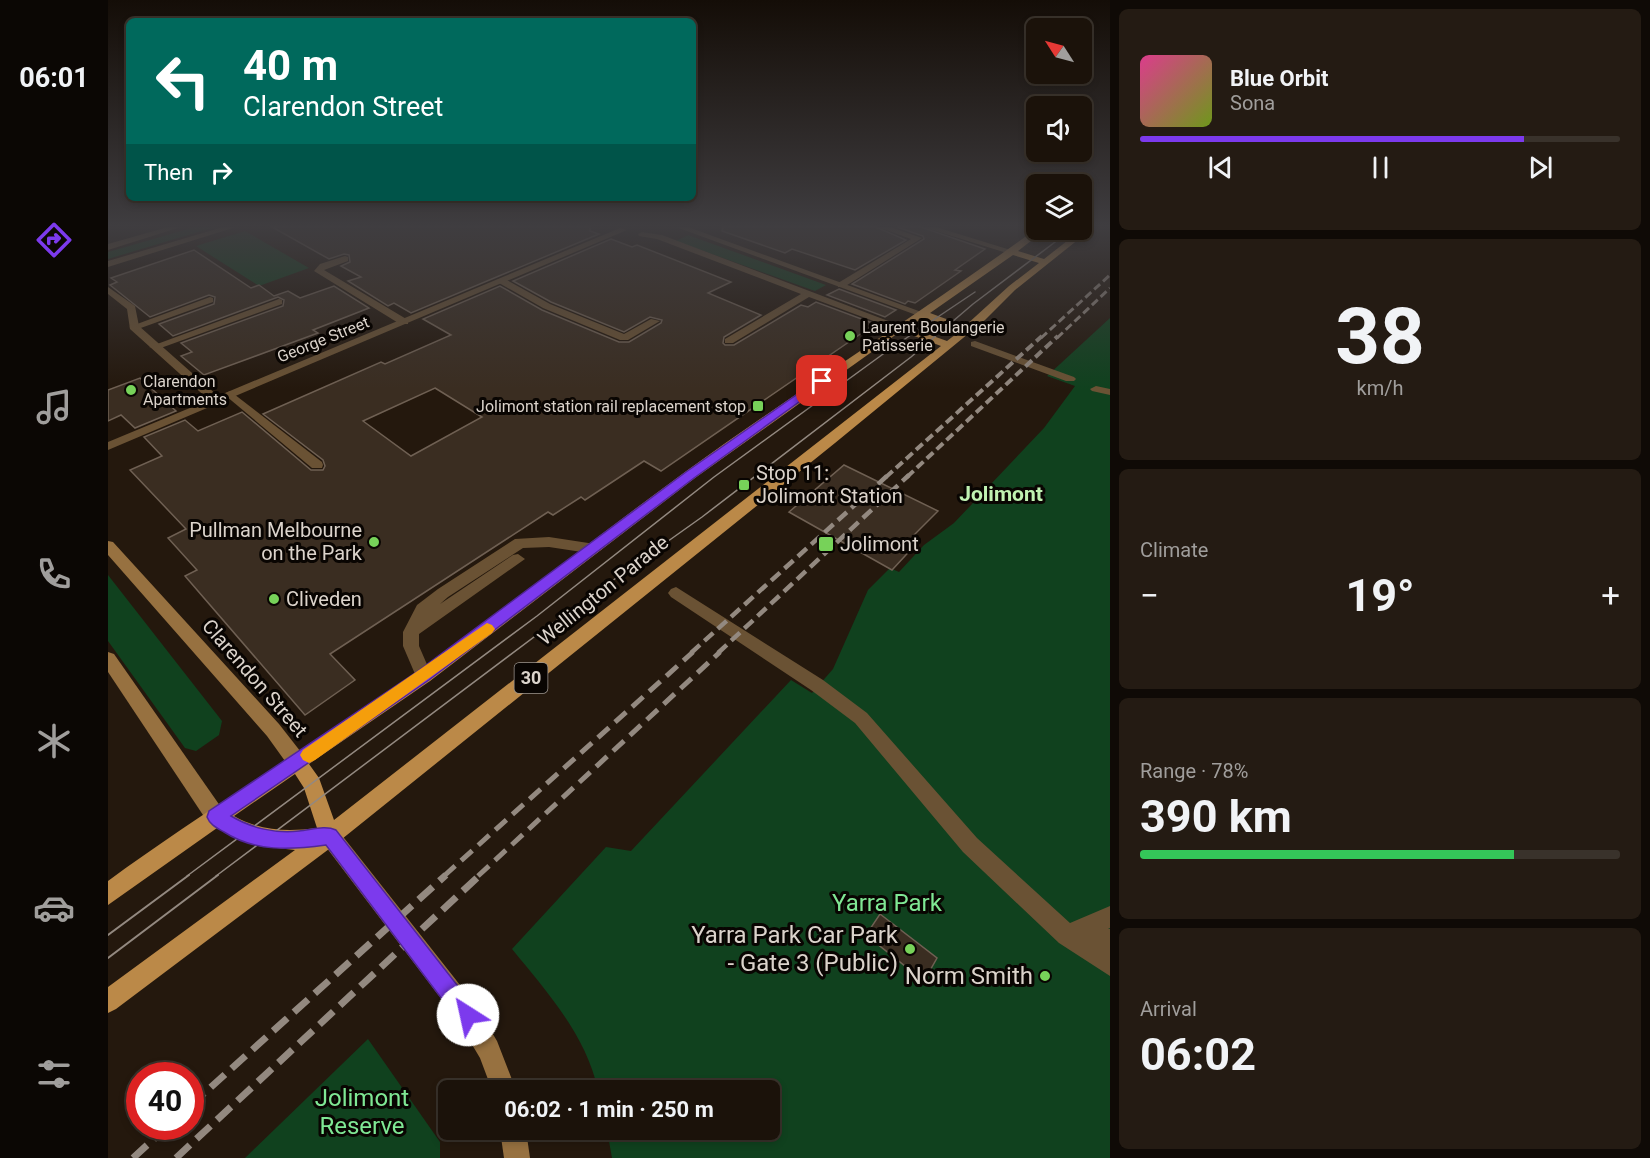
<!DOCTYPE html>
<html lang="en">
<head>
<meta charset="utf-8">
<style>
  :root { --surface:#1b120a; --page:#241b13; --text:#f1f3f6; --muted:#a09e9c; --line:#39322b; --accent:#7c3aed }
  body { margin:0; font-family:Roboto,sans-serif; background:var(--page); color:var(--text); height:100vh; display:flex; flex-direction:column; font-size:22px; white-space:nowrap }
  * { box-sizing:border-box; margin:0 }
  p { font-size:20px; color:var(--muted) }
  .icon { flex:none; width:33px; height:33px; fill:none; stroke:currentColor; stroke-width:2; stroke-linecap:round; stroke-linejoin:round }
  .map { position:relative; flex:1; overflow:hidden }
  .panel { display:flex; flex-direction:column; gap:9px; padding:9px; background:#0f0a06; width:540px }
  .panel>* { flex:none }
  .banner { position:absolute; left:18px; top:18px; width:570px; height:183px; border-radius:9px; box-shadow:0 3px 9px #0003,0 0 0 2px var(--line); background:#00695c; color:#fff; overflow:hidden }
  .needle { width:39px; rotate:306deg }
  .tools { position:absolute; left:918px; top:18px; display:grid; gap:12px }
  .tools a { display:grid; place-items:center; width:66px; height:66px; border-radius:9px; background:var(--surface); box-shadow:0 3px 9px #0003,0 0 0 2px var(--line); font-size:30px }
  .speed { position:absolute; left:18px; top:1062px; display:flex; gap:12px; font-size:30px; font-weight:700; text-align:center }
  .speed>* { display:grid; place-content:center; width:78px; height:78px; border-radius:50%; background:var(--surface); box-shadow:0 3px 9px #0003,0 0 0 2px var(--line); line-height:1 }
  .speed .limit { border:9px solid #d22; background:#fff; color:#111 }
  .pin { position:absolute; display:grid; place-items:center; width:51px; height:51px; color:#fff; margin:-26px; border-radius:12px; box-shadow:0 3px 9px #0006 }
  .me { position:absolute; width:66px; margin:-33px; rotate:325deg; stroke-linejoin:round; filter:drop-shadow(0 0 4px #0008) }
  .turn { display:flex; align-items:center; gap:21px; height:126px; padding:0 18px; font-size:27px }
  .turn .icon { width:78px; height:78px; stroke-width:2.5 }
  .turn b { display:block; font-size:42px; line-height:51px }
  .then { display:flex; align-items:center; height:57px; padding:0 18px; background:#0003; gap:12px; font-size:22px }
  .big { font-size:45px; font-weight:700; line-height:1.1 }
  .panel .widget { flex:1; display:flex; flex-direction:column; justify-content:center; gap:9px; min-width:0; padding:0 21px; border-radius:9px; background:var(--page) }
  .panel .dial { align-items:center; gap:0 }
  .dial b { font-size:78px; line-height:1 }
  .song { display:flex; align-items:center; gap:18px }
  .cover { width:72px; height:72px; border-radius:9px; background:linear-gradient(135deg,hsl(330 70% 55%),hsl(80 70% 35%)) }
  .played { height:6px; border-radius:3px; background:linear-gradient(90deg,var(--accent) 80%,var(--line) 80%) }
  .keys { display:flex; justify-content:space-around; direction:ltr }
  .heat { display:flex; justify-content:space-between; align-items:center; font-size:33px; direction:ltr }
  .charge { height:9px; border-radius:4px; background:linear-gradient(90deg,#34c759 78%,var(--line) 0) }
  .trip { position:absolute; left:330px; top:1080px; width:342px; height:60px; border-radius:9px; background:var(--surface); box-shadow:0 3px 9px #0003,0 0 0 2px var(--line); font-weight:700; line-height:60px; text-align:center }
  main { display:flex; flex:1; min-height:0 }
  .tab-bar { display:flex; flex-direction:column; width:108px; justify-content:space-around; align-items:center; background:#0b0704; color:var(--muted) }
  .tab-bar .icon { width:42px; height:42px }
  .tab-bar .selected { color:var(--accent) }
  .tab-bar b { font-size:27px; color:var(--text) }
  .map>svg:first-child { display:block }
</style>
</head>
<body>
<main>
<nav class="tab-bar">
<b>06:01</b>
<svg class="icon selected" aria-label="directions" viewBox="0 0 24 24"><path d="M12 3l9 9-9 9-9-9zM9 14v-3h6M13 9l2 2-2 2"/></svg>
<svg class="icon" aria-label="music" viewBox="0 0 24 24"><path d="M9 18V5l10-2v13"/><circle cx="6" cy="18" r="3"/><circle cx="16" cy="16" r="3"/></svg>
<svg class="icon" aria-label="phone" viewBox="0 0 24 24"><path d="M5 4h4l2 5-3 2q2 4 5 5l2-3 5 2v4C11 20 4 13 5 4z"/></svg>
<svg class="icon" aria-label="climate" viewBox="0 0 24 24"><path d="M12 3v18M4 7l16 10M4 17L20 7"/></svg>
<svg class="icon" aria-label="car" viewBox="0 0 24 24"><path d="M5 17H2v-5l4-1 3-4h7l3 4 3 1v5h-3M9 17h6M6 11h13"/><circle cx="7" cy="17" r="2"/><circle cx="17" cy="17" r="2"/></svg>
<svg class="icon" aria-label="filters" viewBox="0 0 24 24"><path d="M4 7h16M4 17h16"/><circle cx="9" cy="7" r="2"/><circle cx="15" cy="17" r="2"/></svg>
</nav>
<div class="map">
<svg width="1002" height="1158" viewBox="0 0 1002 1158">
  <rect width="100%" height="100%" fill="#24180d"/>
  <!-- green -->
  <g fill="#10411e">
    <polygon points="87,227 107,227 0,259 0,252"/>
    <polygon points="137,231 201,268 151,286 88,246"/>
    <polygon points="580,235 718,285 707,291 568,241"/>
    <path d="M1002,318V1158H504L499,1130H662V1090H490C478,1035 439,992 404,949L498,847L523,851L683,680L704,693L725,669L760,590L782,568L791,572L816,545L846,523L936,428L967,386L939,376Z"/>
    <polygon points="0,575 114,721 111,735 88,751 77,748 0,641"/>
    <polygon points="260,1039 332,1142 332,1158 137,1158"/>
  </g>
  <!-- building -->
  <g fill="#3a2d21" stroke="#6f6053" stroke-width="1.5" fill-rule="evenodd">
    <polygon points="164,227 482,227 482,231 491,234 303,313 286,303 280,306 240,281 253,277 233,266 242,262 241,255 236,254 221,259"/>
    <polygon points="615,227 768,227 798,240 747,270 684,249 677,253 614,231"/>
    <polygon points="789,227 813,227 877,249 847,270 853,271 807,303 800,301 797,304 744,284 816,239 815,236"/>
    <path d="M503,239L524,247L529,245L623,282L600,293L653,315L616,337L615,343L617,345H626L693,305L700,307L708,302L767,324L553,471L536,461L477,500L473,497L445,515L440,512L222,654L247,680L197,715L77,576L89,570L60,538L78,529L22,470L54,456L36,437L77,420L90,431L134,412L203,470H215L217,466L215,460L155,414L273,362L277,364L343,335L315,319L392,286L434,310L511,342H521L553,323L554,320L542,317L516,332L443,302L405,281ZM327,388L374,417L303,456L255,421Z"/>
    <polygon points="86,250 143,288 151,285 166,296 180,291 192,298 226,286 261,308 205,330 210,333 96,375 73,356 84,352 73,343 175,306 176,300 170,297 65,336 51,324 106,304 107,297 101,295 42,317 2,285 9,282 3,278"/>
    <polygon points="731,289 788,310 777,317 719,295"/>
    <polygon points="32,378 68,411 27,428 13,415 0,421 0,390"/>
    <polygon points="736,465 830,511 802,539 809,543 784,570 681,512"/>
    <polygon points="772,914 829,958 816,981 758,935"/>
  </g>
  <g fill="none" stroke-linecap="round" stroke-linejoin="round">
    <!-- lane -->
    <g fill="#6a5234" fill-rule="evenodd">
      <polygon points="770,227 782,227 814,238 736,287 730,287 730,283 803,239"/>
      <polygon points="815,227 828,227 909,252 902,254"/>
      <polygon points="237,256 240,257 240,261 216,270 300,320 300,324 292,324 206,271 212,264"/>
      <polygon points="391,279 397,279 442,304 516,334 543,319 552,321 520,340 512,340 435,308 391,283"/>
      <polygon points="102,297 105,298 105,302 30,329 21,327"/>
      <polygon points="171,299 174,300 174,304 50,349 41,347"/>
      <polygon points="122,391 214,462 215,465 214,468 204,468 118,396 116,394"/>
      <polygon points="441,537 487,544 494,549 487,554 441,547 415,548 340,597 332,604 405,555 410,554 417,559 311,634 311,646 324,676 322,681 316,683 310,681 295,646 295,632 309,605 330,589 407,539"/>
    </g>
    <!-- street -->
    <g fill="#6a5234" fill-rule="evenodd">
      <polygon points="60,227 73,227 0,250 0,244"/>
      <polygon points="115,227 128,227 0,267 0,261"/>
      <polygon points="568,227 580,227 819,314 811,316"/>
      <polygon points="512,228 519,230 0,450 0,442 101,400 22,329 19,309 0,294 0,287 27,306 31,326 110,396"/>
      <polygon points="534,232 554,235 796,327 787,329 701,297 625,343 617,343 617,339 693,294 549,239 531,236 530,234"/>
      <polygon points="867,341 966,377 968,379 966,381 958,381 863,346 863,342"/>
      <polygon points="988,386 1002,389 1002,395 984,391 982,389"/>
      <polygon points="568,587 715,680 759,713 869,838 962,923 1002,906 1002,928 1000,929 1002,929 1002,976 951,943 855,852 747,723 703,690 563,597 560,593 563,589"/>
    </g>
    <!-- secondary -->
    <g fill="#977140" fill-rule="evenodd">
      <polygon points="0,541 5,542 171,724 196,756 198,762 196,768 189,770 182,768 159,736 0,555"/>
      <polygon points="0,652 6,654 115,810 118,817 115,824 108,826 101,824 0,672"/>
      <polygon points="222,826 229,829 367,1004 389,1041 408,1090 384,1090 372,1058 350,1021 215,843 212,836 215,829"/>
      <polygon points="392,1130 418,1130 422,1158 396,1158"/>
    </g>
    <!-- primary -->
    <path fill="#bb8948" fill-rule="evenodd" d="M977,227H986L907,290L877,320L727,443L229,843L8,1009L0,1013V987L187,850L150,846L109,828L0,905V881C101,807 210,743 312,670C401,606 488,537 577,472C693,388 813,313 928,229L937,230L910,251L936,259ZM905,255L931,263L901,286L857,326L822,313ZM815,318L852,331L839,341L800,327ZM793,331L833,346L226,820L211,778L201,764L322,681L587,478ZM187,774L196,788L209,828C180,832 152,831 126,816Z"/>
    <!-- tram-far1 -->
    <g stroke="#938980" stroke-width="1.5">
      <polyline points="79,876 429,616 606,477 782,349 867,292"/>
      <polyline points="108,876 442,625 594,517 803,357 865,304 963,230"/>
    </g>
    <!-- tram -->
    <g stroke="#938980" stroke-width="2">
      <polyline points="0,935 81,875"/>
      <polyline points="0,958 110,875"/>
    </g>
    <!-- rail-far4 -->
    <g stroke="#938980" stroke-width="3" stroke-dasharray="8 4" stroke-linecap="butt">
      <polyline points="933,338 1002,275"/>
      <polyline points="949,338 1002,288"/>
    </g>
    <!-- rail-far3 -->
    <g stroke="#938980" stroke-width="4" stroke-dasharray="9 4.5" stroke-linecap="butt">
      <polyline points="778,477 934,336"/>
      <polyline points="799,477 950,336"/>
    </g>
    <!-- rail-far2 -->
    <g stroke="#938980" stroke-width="4.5" stroke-dasharray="12 6" stroke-linecap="butt">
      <polyline points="583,653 780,475"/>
      <polyline points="610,653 801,475"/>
    </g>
    <!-- rail-far1 -->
    <g stroke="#938980" stroke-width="5" stroke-dasharray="15 8" stroke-linecap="butt">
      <polyline points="336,876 585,652"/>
      <polyline points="370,876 612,652"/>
    </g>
    <!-- rail -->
    <g stroke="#938980" stroke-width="7" stroke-dasharray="19 9" stroke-linecap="butt">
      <polyline points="82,1106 338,875"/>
      <polyline points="25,1158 60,1126"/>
      <polyline points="68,1158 372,875"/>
    </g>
  </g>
  <!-- sky -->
  <linearGradient id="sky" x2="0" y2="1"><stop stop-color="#140d07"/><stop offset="0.58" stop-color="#3f3d40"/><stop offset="1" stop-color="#3f3d40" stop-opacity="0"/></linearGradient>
  <rect width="1002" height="389" fill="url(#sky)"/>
  <!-- route -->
  <path fill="#7c3aed" stroke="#51269a" stroke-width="1.5" d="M711,379L720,381L586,478L321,680L123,816C143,828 168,834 191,831C203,830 217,825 228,830L367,1008L371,1015L367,1023L360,1026L352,1023L218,845C183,850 147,852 116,832C109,828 102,825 99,817L101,811L310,671L578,472Z"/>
  <!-- slow -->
  <polygon fill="#f59e0b" points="379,623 384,625 387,629 384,633 207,760 201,763 195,760 192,755 195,750"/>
  <!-- markers -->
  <g fill="#77d259" stroke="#090502" stroke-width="2">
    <circle cx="742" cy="336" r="6"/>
    <circle cx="23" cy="390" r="6"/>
    <rect x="644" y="400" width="12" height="12" rx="3"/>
    <rect x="630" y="479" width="12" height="12" rx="3"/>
    <circle cx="266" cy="542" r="6"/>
    <rect x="710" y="536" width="16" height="16" rx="3"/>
    <circle cx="166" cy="599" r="6"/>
    <circle cx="802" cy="949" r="6"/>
    <circle cx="937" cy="976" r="6"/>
  </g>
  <g text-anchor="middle" stroke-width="6" stroke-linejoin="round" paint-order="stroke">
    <!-- far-poi labels -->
    <g font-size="16" fill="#dbd3cb" stroke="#090502" text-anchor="start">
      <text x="754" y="333">Laurent Boulangerie<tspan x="754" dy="18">Patisserie</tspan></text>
      <text x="35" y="387">Clarendon<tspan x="35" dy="18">Apartments</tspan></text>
      <text x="638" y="412" text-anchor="end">Jolimont station rail replacement stop</text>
    </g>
    <!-- far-street labels -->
    <g font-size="16" fill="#dbd3cb" stroke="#090502">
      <text transform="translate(215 339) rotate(-22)" y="6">George Street</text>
    </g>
    <!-- shield labels -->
    <rect fill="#090502" stroke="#9c958f" stroke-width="1.5" x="406.5" y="663" width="33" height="30" rx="4.5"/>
    <g font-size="18" font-weight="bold" fill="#dbd3cb">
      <text x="423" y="684">30</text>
    </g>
    <!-- poi labels -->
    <g font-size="20" fill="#dbd3cb" stroke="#090502" text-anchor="start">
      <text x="648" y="480">Stop 11:<tspan x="648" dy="23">Jolimont Station</tspan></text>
      <text x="254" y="537" text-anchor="end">Pullman Melbourne<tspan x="254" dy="23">on the Park</tspan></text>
      <text x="732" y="551">Jolimont</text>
      <text x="178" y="606">Cliveden</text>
    </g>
    <!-- street labels -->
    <g font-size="20" fill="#dbd3cb" stroke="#090502">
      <text transform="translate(495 590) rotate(-39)" y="7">Wellington Parade</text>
      <text transform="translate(147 678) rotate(49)" y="7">Clarendon Street</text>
    </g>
    <!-- neighbourhood labels -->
    <g font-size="21" font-weight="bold" fill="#c0f2b2" stroke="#090502">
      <text x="893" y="501">Jolimont</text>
    </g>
    <!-- near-park labels -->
    <g font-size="24" fill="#7fe794" stroke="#090502">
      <text x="779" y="911">Yarra Park</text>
      <text x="254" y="1106">Jolimont<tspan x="254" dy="28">Reserve</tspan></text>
    </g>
    <!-- near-poi labels -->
    <g font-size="24" fill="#dbd3cb" stroke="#090502" text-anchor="end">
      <text x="790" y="943">Yarra Park Car Park<tspan x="790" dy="28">- Gate 3 (Public)</tspan></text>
      <text x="925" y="984">Norm Smith</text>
    </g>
  </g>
</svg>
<div class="tools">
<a><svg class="needle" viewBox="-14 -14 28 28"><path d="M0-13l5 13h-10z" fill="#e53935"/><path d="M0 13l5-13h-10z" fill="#a09e9c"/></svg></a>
<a><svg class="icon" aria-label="sound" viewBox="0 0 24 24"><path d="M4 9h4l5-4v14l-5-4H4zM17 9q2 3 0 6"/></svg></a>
<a><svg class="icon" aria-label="layers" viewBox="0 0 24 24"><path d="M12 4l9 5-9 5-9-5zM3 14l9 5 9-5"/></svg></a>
</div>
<div class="speed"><div class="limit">40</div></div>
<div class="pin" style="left:714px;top:381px;background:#d93025"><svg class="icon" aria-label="arrive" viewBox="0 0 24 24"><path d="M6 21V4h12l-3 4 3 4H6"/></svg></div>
<svg class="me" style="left:360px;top:1015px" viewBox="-20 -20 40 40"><circle r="19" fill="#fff"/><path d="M0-13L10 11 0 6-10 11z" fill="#7c3aed"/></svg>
<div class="trip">06:02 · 1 min · 250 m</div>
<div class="banner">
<div class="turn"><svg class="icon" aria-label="left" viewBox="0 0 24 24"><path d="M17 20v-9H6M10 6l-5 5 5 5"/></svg><div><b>40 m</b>Clarendon Street</div></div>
<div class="then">Then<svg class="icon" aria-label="right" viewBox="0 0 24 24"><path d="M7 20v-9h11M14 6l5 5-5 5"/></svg></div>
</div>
</div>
<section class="panel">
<div class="widget">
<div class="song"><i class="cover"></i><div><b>Blue Orbit</b><p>Sona</p></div></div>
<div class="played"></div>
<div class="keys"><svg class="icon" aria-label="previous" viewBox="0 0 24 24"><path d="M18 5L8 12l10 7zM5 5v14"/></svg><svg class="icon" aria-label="pause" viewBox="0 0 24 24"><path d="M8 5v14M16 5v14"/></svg><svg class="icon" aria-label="next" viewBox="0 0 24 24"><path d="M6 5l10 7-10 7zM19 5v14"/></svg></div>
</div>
<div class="widget dial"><b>38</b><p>km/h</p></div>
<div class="widget"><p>Climate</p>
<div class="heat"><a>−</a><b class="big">19°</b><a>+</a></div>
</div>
<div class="widget"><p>Range · 78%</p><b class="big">390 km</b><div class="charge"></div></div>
<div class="widget"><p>Arrival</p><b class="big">06:02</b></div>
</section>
</main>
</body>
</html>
